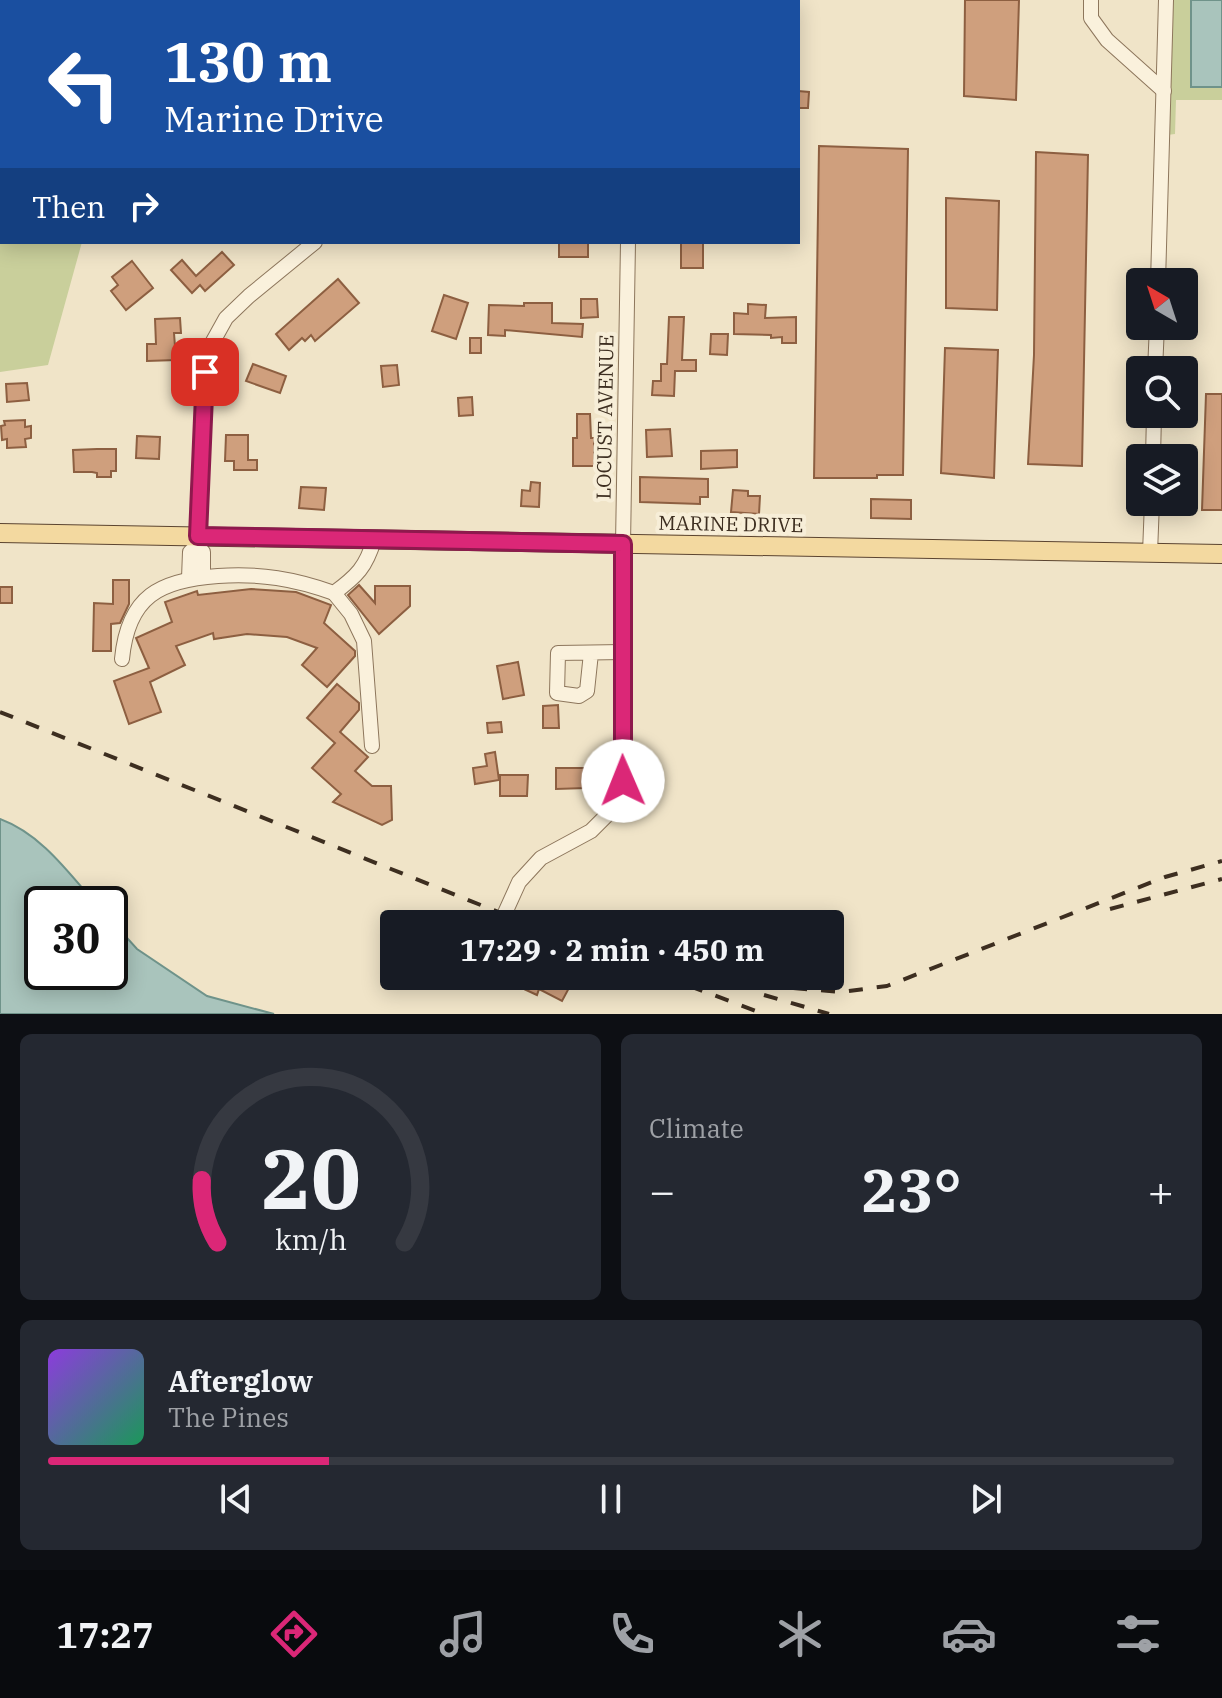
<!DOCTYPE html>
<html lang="en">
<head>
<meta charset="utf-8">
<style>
  :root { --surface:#171b24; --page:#242831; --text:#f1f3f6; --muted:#9ea1a6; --line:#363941; --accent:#db2777 }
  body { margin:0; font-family:"IBM Plex Serif",serif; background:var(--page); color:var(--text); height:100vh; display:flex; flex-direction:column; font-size:30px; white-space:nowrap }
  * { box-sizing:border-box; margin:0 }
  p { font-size:26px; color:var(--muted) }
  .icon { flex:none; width:44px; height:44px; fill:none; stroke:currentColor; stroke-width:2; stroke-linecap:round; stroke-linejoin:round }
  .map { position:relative; height:1014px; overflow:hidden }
  .details { display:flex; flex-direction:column; gap:20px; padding:20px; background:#0d0f14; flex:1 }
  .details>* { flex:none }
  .top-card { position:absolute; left:0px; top:0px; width:800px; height:244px; box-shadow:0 4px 20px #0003; background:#1a4fa0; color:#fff; overflow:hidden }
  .needle { width:52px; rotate:321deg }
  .controls { position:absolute; left:1126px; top:268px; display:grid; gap:16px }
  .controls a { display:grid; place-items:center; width:72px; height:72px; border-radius:8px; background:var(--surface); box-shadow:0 4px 20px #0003; font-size:40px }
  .speed { position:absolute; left:24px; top:886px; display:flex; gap:16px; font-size:40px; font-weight:700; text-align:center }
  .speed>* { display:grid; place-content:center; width:104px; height:104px; border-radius:50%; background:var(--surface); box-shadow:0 4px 20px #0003; line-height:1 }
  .speed .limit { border:4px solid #111; border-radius:12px; background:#fff; color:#111 }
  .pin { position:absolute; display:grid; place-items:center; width:68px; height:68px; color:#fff; margin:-34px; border-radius:16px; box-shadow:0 4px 12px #0006 }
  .me { position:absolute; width:88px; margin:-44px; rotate:359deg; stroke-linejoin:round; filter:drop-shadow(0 0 6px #0008) }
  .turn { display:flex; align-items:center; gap:28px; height:168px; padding:0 32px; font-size:36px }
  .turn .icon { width:104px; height:104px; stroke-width:2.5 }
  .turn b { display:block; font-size:56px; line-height:68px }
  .then { display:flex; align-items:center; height:76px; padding:0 32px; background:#0003; gap:16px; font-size:30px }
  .big { font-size:60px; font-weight:800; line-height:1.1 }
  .details .widget { flex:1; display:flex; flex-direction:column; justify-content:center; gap:12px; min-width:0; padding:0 28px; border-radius:12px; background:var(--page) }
  .details .dial { align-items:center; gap:0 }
  .dial svg { height:208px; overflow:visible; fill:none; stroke:var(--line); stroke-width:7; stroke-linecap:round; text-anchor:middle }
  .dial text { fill:var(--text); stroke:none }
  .song { display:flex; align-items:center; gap:24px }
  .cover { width:96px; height:96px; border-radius:12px; background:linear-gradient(135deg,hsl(270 70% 55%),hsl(150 70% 35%)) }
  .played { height:8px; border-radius:4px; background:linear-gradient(90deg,var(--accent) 25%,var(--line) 25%) }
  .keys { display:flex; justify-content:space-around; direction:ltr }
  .heat { display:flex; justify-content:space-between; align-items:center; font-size:44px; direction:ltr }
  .details .tiles { flex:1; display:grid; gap:20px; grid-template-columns:1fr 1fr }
  .widget:last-child { grid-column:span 2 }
  .trip { position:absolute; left:380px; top:910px; width:464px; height:80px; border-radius:8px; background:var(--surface); box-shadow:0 4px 20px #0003; font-weight:800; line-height:80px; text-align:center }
  .tabs { display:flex; height:128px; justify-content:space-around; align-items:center; background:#090b0e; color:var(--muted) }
  .tabs .icon { width:56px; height:56px }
  .tabs .current { color:var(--accent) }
  .tabs b { font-size:36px; color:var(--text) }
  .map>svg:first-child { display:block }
</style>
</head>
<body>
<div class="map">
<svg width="1222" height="1014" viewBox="0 0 1222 1014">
  <rect width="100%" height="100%" fill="#f0e4c8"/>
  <!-- green -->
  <g fill="#c9cf9b">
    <polygon points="0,0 120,2 2,2 2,242 82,242 48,365 0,372"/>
    <polygon points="1172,0 1191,0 1191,87 1222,87 1222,100 1176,100 1175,134 1167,135"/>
  </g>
  <!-- water -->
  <g fill="#a9c4bc" stroke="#6f938a" stroke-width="2">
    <rect x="1191" y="0" width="31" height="87"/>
    <path d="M0,819C41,834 68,872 96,904H42V972H110V919L137,949L207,996L274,1014H0Z"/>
  </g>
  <!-- building -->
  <g fill="#cf9f7d" stroke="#8d5f41" stroke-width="2">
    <polygon points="965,0 1019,0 1016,100 964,96"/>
    <polygon points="798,91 809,92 808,108 798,108"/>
    <polygon points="819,146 908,149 903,475 877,475 877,478 814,478"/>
    <polygon points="1036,152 1088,155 1082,466 1028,464 1034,355"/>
    <polygon points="946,198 999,201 997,310 946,308"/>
    <rect x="559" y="242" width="29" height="15"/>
    <rect x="681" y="242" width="22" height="26"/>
    <polygon points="222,252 234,265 205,291 200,285 192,293 171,270 182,260 196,276"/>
    <polygon points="132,261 153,288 126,310 111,291 118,285 112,277"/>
    <polygon points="338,279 359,303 315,341 311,335 305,341 302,338 289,350 276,334"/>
    <polygon points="444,295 468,303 456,339 432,331"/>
    <polygon points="581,299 597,299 598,317 581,318"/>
    <polygon points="524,303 552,303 552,323 583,324 582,337 505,330 505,336 488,335 489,305 524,306"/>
    <polygon points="748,304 766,305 765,318 796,317 796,343 782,343 782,337 771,338 771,335 734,334 734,313 748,314"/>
    <polygon points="669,317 684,317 682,360 696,360 696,371 675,371 674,396 652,395 653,381 661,381 661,364 667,364"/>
    <polygon points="180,318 181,333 174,333 176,360 147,361 147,344 156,344 155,319"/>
    <polygon points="711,334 728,334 727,355 710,354"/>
    <rect x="470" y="338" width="11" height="15"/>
    <polygon points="945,348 998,350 994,478 941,473"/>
    <polygon points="253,364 286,376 280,393 246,381"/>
    <polygon points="397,365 399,385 383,387 381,366"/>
    <rect x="225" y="377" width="10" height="20"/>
    <polygon points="27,383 29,400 7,402 6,384"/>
    <polygon points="1206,394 1222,394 1222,510 1202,510"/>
    <polygon points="472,397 473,415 459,416 458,398"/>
    <polygon points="577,414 590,414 591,438 594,438 594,466 573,466 573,438 577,438"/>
    <polygon points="25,420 25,427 31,426 31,438 25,439 26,447 7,448 7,439 2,440 1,426 5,425 4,421"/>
    <polygon points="670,429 672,456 647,457 646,430"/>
    <polygon points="226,435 248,435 248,460 257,460 257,470 234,470 234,461 225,461"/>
    <polygon points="137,436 160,437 159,459 136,458"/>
    <polygon points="97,449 116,449 116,471 111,471 111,477 97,477 97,473 92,472 74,472 73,450"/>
    <polygon points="737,450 737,467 701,469 701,451"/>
    <polygon points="640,477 708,479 708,497 700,497 700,504 640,502"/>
    <polygon points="531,482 540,483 539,507 521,506 522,490 530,491"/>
    <polygon points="301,487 326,488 324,510 299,508"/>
    <polygon points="733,490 748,491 748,496 760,496 759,514 731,512"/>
    <polygon points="871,499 911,500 911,519 871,518"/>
    <polygon points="113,580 129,580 129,604 120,623 111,624 111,651 93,651 94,603 113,604"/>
    <polygon points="359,585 375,603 375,586 410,586 410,606 379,634 348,595"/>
    <rect x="0" y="587" width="12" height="16"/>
    <polygon points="251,589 296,592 331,605 324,623 355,651 355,656 327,687 302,665 317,648 287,637 247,634 214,639 213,633 176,646 185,665 150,682 161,712 129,724 114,681 149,668 136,638 172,622 165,602 197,591 198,595"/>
    <polygon points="518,662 524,695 503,699 497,666"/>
    <polygon points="337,684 359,703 359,710 340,732 368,757 355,771 372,786 391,786 392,820 382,825 333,802 341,794 312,768 335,743 307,718"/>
    <polygon points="558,705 559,728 543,728 543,706"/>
    <polygon points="501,722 502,732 488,733 487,723"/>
    <polygon points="495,752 499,780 475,784 473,768 487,766 485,754"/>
    <polygon points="556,768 595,768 595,785 587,785 586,788 556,789"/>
    <polygon points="500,775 528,775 527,796 500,796"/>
    <polygon points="496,976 543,976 570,986 562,1001 539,989 537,995"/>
  </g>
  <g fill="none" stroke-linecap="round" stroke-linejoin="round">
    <!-- minor casing -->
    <g stroke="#8d765c" stroke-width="16">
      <g id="minor">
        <polyline points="295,0 296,2"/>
        <polyline points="1091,0 1091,18 1107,40 1164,91"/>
        <polyline points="213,2 216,0"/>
        <polyline points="543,2 544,0"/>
        <polyline points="609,2 612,0"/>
        <polyline points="1158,282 1166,0"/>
        <polyline points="1155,370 1157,326"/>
        <polyline points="1153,458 1154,414"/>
        <polyline points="197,546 203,552 203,577"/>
        <polyline points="1150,553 1152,502"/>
        <polyline points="189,578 190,552 197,546 198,536 205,372 211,345 226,318 249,296 315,242"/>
        <polyline points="334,593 351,614 364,641 372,746"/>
        <polyline points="591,653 587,691 579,696 557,693 558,653 623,652"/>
        <path d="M122,659C128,596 160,580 218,576C260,573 295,579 334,593C357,576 366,567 374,540"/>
        <polyline points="500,924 519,882 541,858 591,831 613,809 623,781 623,544 628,242"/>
      </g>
    </g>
    <!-- major casing -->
    <g stroke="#5b4430" stroke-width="20">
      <polyline id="major" points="0,533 1222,554"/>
    </g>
    <!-- minor -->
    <use href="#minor" stroke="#faf1dc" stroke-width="14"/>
    <!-- major -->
    <use href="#major" stroke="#f3d9a0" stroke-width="18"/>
    <!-- rail -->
    <g stroke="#3d2e20" stroke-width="4" stroke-dasharray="14 14" stroke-linecap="butt">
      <polyline points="0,712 528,924"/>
      <polyline points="1110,909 1222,879"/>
      <polyline points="663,976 764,1014"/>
      <polyline points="682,976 698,980 841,992 887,986 1165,877 1222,861"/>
      <polyline points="764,995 829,1014"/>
    </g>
  </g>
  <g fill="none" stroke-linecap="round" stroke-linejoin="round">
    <!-- route casing -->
    <g stroke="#8e194d" stroke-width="20">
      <polyline id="route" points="205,372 198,536 623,544 623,781"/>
    </g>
    <!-- route -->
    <use href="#route" stroke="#db2777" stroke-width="14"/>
  </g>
  <g text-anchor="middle" stroke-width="8" stroke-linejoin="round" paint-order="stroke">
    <!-- street labels -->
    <g font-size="20" fill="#3d2e20" stroke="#f7eed8">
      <text transform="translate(605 417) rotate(-89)" y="7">LOCUST AVENUE</text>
      <text transform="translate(731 524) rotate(1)" y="7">MARINE DRIVE</text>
    </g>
  </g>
</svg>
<div class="controls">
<a><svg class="needle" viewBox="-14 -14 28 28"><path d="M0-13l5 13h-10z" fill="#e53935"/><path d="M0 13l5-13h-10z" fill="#9ea1a6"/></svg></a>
<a><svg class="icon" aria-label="search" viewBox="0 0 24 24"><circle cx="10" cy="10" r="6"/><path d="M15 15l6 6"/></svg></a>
<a><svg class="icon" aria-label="layers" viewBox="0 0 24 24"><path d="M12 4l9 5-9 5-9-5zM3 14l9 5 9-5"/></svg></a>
</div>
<div class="speed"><div class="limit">30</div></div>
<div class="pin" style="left:205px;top:372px;background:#d93025"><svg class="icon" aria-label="arrive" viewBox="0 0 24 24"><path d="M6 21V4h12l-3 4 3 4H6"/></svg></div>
<svg class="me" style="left:623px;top:781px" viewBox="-20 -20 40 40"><circle r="19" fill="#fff"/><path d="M0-13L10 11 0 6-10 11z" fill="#db2777"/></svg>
<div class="trip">17:29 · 2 min · 450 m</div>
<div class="top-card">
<div class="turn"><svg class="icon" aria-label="left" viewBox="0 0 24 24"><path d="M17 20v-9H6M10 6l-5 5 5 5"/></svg><div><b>130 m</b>Marine Drive</div></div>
<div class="then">Then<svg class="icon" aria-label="right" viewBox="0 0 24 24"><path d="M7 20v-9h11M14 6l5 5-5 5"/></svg></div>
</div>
</div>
<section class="details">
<div class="tiles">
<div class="widget dial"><svg viewBox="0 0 100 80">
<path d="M14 69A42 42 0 1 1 86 69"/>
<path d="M14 69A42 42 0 0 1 8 45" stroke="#db2777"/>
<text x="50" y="56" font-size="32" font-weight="700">20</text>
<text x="50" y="72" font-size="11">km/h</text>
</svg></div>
<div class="widget"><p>Climate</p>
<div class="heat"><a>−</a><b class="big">23°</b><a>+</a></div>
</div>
<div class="widget">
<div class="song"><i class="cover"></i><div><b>Afterglow</b><p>The Pines</p></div></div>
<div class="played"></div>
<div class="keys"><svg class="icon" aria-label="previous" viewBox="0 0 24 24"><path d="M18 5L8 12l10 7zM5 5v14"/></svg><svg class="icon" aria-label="pause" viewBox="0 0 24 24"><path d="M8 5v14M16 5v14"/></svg><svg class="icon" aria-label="next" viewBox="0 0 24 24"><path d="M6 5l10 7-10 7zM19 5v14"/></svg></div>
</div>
</div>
</section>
<nav class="tabs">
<b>17:27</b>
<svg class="icon current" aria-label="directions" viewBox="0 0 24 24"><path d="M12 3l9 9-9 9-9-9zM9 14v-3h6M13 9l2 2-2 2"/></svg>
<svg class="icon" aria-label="music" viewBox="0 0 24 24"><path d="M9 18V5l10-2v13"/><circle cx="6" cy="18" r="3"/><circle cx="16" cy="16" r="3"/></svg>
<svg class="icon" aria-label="phone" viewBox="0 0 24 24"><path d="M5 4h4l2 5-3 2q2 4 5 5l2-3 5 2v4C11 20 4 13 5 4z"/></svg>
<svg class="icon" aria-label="climate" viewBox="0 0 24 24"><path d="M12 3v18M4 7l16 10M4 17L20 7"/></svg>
<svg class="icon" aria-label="car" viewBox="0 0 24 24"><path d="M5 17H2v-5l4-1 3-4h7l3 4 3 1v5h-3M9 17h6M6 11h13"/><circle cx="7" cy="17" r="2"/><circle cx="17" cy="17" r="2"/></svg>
<svg class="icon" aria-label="filters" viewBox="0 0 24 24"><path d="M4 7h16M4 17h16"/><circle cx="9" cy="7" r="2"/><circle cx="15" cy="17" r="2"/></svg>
</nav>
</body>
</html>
